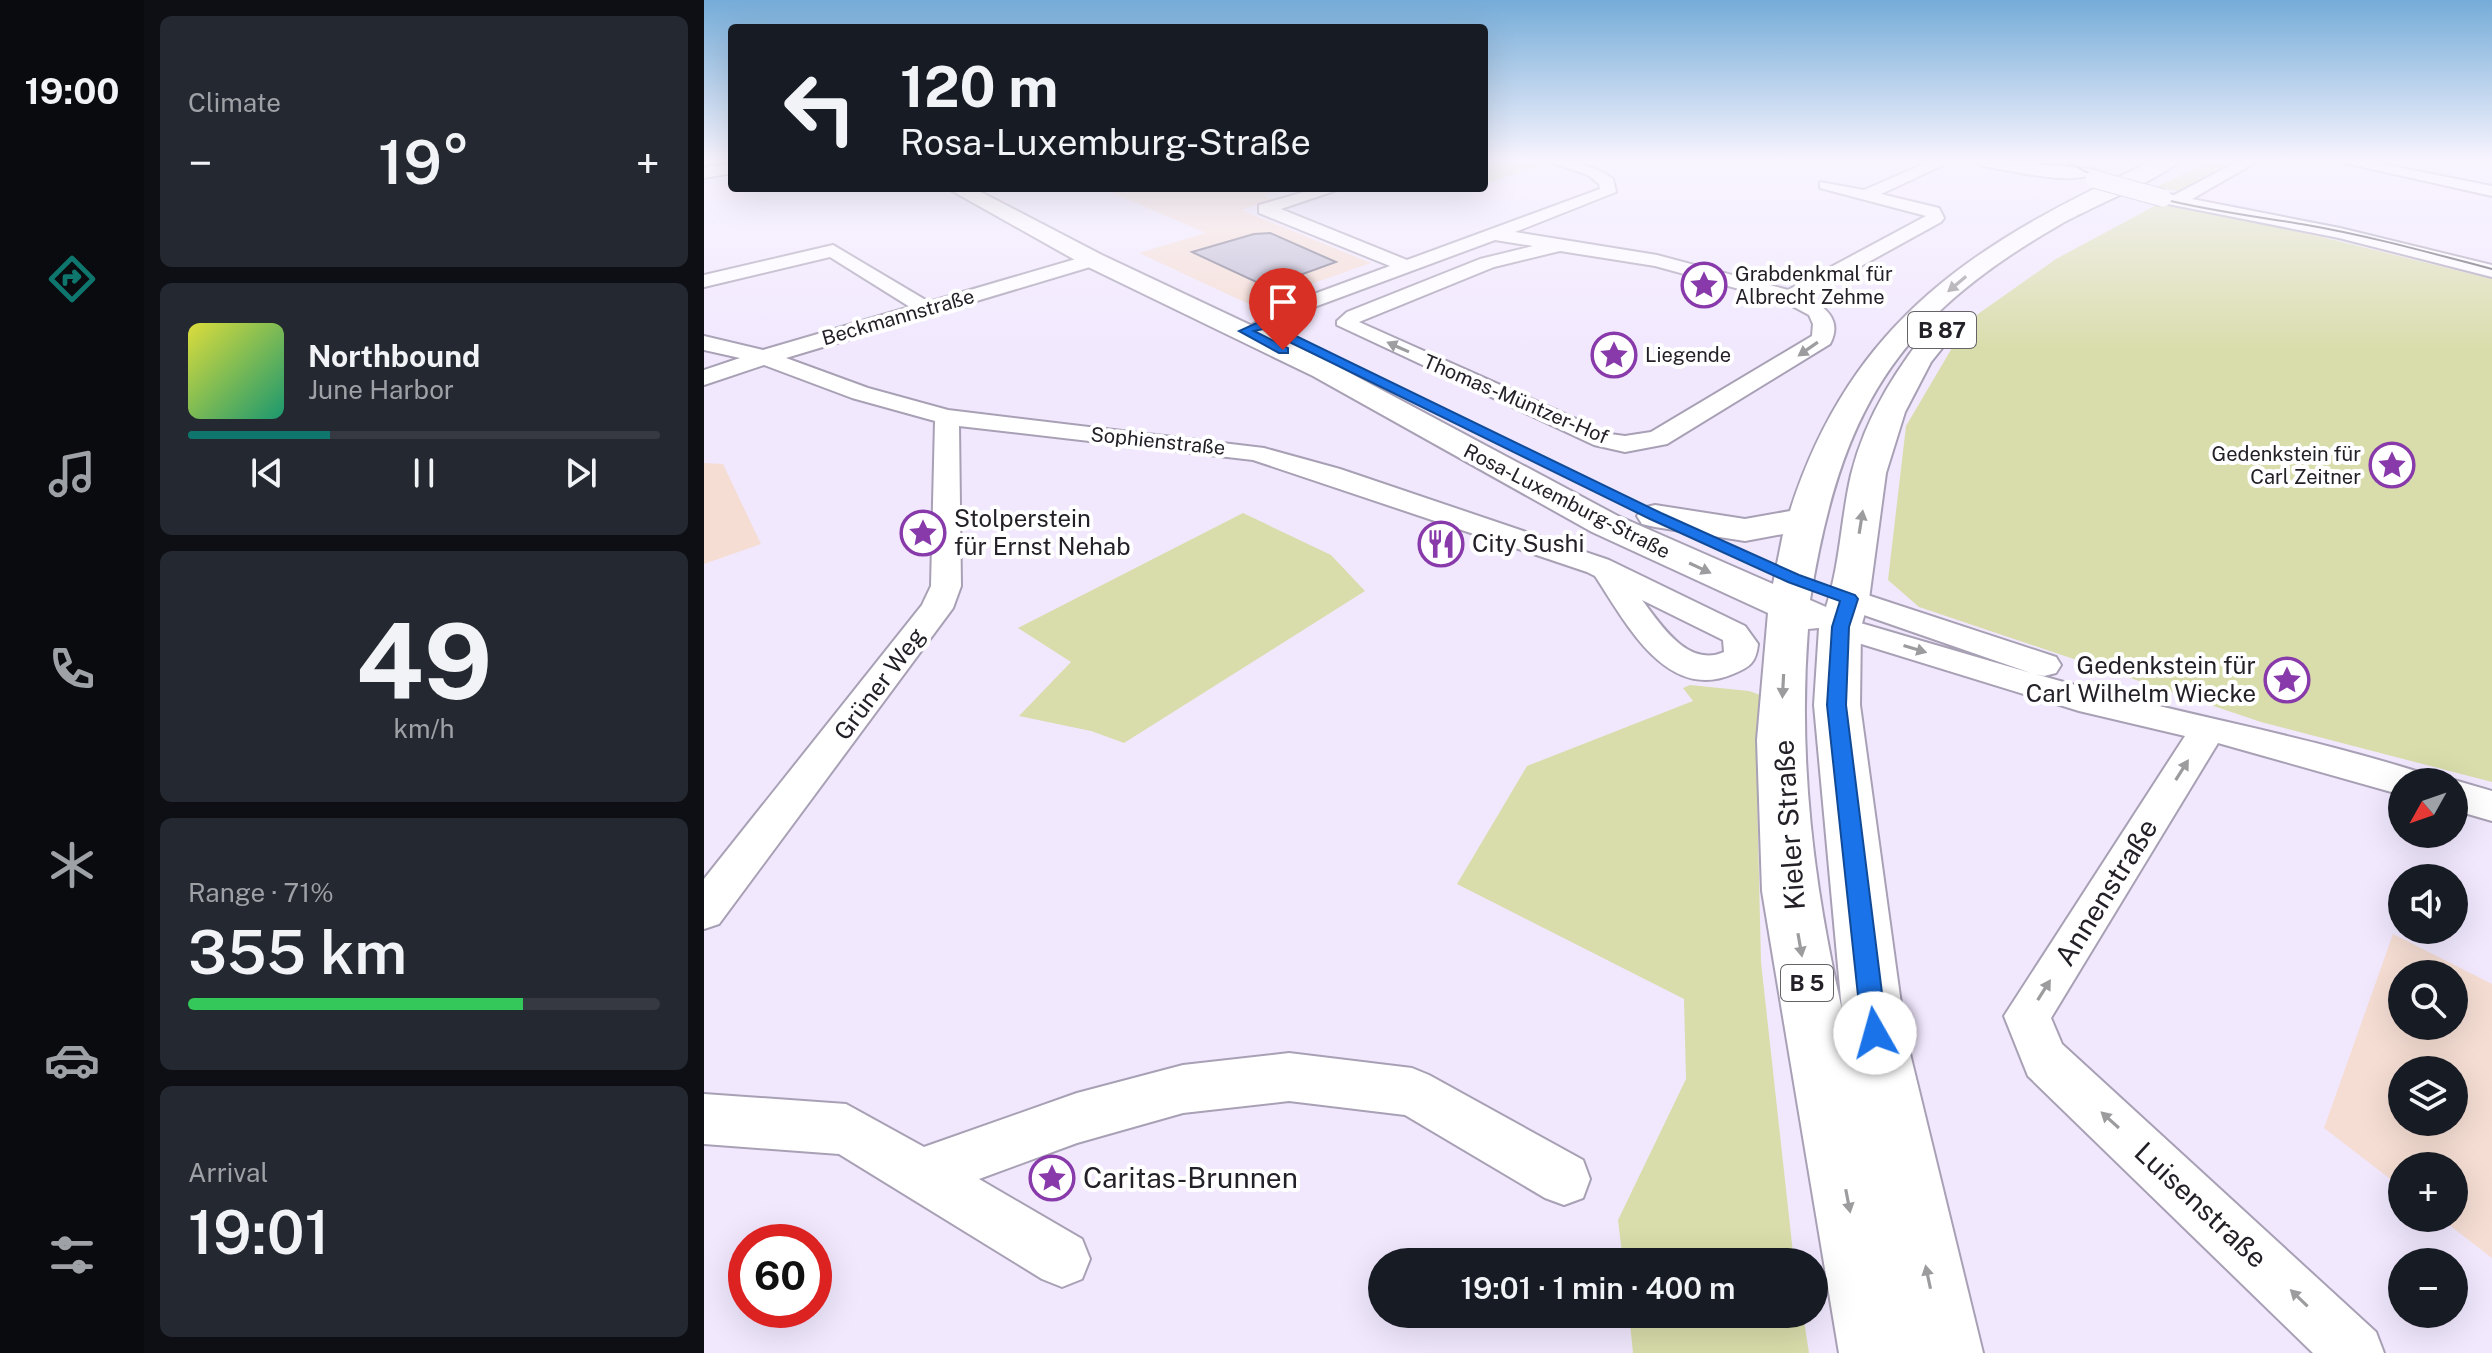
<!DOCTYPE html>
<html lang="en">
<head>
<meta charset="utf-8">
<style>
  :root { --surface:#171b24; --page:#242831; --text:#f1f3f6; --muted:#9ea1a6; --line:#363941; --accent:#0f766e }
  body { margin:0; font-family:"Public Sans",sans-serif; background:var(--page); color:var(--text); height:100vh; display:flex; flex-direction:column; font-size:30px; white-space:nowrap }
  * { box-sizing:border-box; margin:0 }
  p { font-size:26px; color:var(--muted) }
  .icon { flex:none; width:44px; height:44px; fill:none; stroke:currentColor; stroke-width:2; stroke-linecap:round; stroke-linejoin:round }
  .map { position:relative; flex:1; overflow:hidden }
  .panel { display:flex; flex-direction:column; gap:16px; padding:16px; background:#0d0f14; width:560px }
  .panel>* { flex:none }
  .banner { position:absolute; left:24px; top:24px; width:760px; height:168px; border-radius:8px; box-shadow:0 8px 32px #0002; background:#171b24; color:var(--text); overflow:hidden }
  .needle { width:52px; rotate:230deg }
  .fabs { position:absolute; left:1684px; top:768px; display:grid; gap:16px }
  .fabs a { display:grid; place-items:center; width:80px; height:80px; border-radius:50%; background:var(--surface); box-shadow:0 8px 32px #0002; font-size:40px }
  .speed { position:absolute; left:24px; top:1224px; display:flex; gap:16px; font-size:40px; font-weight:700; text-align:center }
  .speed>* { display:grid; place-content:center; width:104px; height:104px; border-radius:50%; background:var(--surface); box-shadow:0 8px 32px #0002; line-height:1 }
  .speed .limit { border:12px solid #d22; background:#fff; color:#111 }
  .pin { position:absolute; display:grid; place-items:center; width:68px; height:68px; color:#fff; margin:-82px -34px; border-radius:50% 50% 50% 0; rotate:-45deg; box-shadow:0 0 8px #0007 }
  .pin .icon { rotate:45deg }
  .me { position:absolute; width:88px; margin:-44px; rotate:353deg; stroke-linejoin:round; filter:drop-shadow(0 0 6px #0008) }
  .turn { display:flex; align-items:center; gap:28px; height:168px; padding:0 40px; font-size:36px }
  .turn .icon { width:104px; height:104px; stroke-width:2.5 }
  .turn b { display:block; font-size:56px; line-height:68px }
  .big { font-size:60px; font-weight:600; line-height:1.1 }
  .panel .widget { flex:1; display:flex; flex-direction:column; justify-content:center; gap:12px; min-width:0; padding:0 28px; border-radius:12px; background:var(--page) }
  .panel .dial { align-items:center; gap:0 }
  .dial b { font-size:104px; line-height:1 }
  .song { display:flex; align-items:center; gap:24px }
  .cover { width:96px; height:96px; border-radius:12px; background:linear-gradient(135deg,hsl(60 70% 55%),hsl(160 70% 35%)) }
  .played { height:8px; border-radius:4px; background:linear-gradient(90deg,var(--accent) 30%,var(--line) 30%) }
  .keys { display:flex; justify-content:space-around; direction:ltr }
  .heat { display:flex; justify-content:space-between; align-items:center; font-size:44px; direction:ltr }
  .charge { height:12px; border-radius:6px; background:linear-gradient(90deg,#34c759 71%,var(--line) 0) }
  .trip { position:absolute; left:664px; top:1248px; width:460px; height:80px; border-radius:40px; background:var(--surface); box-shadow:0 8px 32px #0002; font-weight:600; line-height:80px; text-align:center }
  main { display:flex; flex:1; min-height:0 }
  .tabs { display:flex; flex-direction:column; width:144px; justify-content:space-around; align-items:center; background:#090b0e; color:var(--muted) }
  .tabs .icon { width:56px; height:56px }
  .tabs .selected { color:var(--accent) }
  .tabs b { font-size:36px; color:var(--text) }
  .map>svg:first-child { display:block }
</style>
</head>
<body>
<main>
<nav class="tabs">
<b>19:00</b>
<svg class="icon selected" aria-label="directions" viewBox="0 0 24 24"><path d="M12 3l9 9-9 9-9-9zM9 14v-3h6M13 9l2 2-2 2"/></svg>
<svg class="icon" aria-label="music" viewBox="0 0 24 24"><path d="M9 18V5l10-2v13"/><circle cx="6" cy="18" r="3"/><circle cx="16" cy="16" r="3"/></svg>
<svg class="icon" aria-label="phone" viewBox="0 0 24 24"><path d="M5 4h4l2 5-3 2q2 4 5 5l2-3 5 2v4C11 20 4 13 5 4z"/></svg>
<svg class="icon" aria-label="climate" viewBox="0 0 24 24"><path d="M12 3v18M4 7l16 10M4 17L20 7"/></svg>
<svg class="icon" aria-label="car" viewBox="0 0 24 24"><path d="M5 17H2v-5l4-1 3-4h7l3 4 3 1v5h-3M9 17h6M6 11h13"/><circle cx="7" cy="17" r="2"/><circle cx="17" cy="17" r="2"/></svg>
<svg class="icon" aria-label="filters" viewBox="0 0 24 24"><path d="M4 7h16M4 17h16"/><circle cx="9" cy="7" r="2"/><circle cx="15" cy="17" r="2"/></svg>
</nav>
<section class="panel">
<div class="widget"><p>Climate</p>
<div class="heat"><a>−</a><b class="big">19°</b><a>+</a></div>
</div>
<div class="widget">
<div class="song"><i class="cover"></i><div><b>Northbound</b><p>June Harbor</p></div></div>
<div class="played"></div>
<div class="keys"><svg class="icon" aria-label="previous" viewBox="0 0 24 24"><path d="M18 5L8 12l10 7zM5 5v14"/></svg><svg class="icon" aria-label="pause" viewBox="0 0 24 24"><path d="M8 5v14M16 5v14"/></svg><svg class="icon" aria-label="next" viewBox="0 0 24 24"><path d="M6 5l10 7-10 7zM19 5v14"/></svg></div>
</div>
<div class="widget dial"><b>49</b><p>km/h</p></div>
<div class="widget"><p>Range · 71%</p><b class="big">355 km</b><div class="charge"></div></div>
<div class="widget"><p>Arrival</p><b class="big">19:01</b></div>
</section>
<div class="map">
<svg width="1788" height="1353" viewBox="0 0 1788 1353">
  <rect width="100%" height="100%" fill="#f1e8fe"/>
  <!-- commercial -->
  <g fill="#f5ddd3" fill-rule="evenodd">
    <polygon points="398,188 582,188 559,195 569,200 537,210 667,263 547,305 435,253 502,233"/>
    <polygon points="0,463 19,464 57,544 0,564"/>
    <path d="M1689,934L1788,984V1258L1736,1218H1750V1166H1698V1188L1620,1128ZM1698,974H1750V1026H1698ZM1698,1070H1750V1122H1698Z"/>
  </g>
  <!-- green -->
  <g fill="#d9ddab">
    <polygon points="780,161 819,161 835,166 780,184"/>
    <polygon points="1511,161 1540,161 1479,192 1451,187"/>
    <polygon points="1458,202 1618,237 1788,279 1788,782 1557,722 1215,607 1184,580 1202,426 1258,331 1274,314 1352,259"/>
    <polygon points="539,513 627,555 661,591 420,743 387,731 315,716 367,662 314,628"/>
    <polygon points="986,685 1045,691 1068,699 1053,793 1057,962 1090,1262 919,1262 914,1220 982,1079 980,999 753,884 823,766 989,701 979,688"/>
    <polygon points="925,1314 1099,1314 1105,1353 929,1353"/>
  </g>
  <!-- building -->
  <polygon fill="#c0bcd2" stroke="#787589" stroke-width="2" points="566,233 632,262 563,287 488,252 550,234"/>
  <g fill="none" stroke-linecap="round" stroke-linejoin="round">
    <!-- minor casing -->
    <g stroke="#a8a0b4" stroke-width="4">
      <g id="minor">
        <path d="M843,161C868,161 888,164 909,179L912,192L811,232L953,255L1084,290L1222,216L1116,188V182L1160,190L1227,161H1248L1177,194L1235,208L1240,218L1237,222L1101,297C1121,306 1139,320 1126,344L963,444L921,452L890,445L633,325V321L643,312L776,259L829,246L791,240L594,313L559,331L548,325L580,305L686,266L555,213V205L614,188H639L577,209L703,260L896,189L895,184L884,175ZM856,251L951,266L1079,301L1105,315L1109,324L1108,336L947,432L921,436L906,434L655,322L790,267Z"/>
        <path d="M1271,161C1287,161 1389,167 1394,171C1373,188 1305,170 1279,166Z"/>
        <polygon points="1535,161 1554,161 1488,199 1636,228 1788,265 1788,277 1635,238 1459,203 1451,198 1459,193 1470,195"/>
        <polygon points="1632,161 1663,161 1788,186 1788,196"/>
        <polygon points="28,163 28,173 0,178 0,168"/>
        <path d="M129,245L225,302L389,254L398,260L396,264L82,358L164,388L244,410L560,448L636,469L905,560L1041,626L1054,644C1052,663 1046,667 1029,674C962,703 921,621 891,576L883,572L549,460L255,426L257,586L249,608L15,924L0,929V879L218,605L227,586L231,421L148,398L60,365L0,385V370L36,358L0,350V336L59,350L206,307L126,257L0,287V275ZM938,600L1019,640L1020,652C984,668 957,625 938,600Z"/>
        <path d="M1145,589L1352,657L1357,665L1352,673L1340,676L1331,674C1458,711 1589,732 1715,772L1721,782H1698V795L1514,743L1347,1018L1358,1044L1672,1332L1680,1353H1609L1324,1076L1300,1016L1481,736L1375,711L1125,634L1120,627L1125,620L1136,617L1327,673L1134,606L1129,599L1134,592Z"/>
        <polygon points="1750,780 1788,791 1788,821 1750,810 1750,782 1745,782"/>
        <polygon points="585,1053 708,1068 725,1075 879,1160 886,1179 879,1198 860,1205 841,1198 701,1115 585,1101 479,1113 373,1143 275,1179 378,1239 386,1259 378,1279 358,1287 338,1279 135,1154 0,1144 0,1094 142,1104 220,1147 373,1093 479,1065"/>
      </g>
    </g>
    <!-- major casing -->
    <g stroke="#a8a0b4" stroke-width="4">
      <path id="major" d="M1449,161H1475C1464,175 1379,211 1357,224C1189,320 1136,414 1106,600L1122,607C1136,565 1137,518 1147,475C1162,414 1196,363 1235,316H1255L1259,322L1227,362L1201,412L1182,473L1165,599L1157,627L1156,705L1201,1033L1279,1353H1135L1058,891L1053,740L1064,613L888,532L609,376L380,265L243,188H269L398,255L629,364L914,516L1069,584L1079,534L1041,541L951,527L938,524L933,516L938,508L951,505L1041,519L1086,511C1148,318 1274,241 1449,161ZM1115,628L1110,705L1138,1010C1109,883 1094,759 1104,629Z"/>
    </g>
    <!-- minor -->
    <use href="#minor" fill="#fff" fill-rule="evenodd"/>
    <!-- major -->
    <use href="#major" fill="#fff" fill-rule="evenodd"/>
    <!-- tram -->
    <path stroke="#59545f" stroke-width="2" d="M1362,161C1435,204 1522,211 1603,225C1666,236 1727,253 1788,269"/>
    <!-- minor-bridge casing -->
    <g stroke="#a8a0b4" stroke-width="19" stroke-linecap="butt">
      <polyline id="minor-bridge" points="1390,179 1459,198"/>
    </g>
    <!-- minor-bridge -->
    <use href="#minor-bridge" stroke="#fff" stroke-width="17"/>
  </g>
  <!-- one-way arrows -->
  <defs><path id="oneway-solid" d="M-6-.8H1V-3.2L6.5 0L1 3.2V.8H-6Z" transform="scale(2)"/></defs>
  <g fill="#9c9b9e">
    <use href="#oneway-solid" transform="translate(1253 284) rotate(140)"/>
    <use href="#oneway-solid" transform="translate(694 347) rotate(-156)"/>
    <use href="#oneway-solid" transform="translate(1104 349) rotate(145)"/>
    <use href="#oneway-solid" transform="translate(1157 522) rotate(-81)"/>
    <use href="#oneway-solid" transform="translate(996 568) rotate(25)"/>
    <use href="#oneway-solid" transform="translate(1211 649) rotate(17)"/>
    <use href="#oneway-solid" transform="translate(1079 686) rotate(93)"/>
    <use href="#oneway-solid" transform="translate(1478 770) rotate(-58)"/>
    <use href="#oneway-solid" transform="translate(1096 945) rotate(80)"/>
    <use href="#oneway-solid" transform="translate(1340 990) rotate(-58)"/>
    <use href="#oneway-solid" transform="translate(1406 1120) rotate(-138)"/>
    <use href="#oneway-solid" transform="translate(1144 1201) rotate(79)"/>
    <use href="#oneway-solid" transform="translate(1224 1277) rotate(-102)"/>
    <use href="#oneway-solid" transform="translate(1595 1298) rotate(-136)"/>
  </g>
  <!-- sky -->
  <linearGradient id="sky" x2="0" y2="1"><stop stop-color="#75acd8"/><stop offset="0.46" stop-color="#f9f5ff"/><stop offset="1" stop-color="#f9f5ff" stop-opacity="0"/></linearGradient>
  <rect width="1788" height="350" fill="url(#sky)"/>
  <!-- route -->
  <polygon fill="#1a73e8" stroke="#114b97" stroke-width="2" points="555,322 563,322 957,513 1095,575 1151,595 1154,599 1145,627 1142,705 1183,1033 1180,1042 1171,1045 1162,1042 1158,1033 1123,705 1128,627 1136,601 1084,582 946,519 559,329 550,331 584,348 584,353 575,353 535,331"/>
  <!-- icons -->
  <defs>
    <g id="sight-ring" transform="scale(2.3)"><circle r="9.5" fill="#fff" stroke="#883aab" stroke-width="1.5"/><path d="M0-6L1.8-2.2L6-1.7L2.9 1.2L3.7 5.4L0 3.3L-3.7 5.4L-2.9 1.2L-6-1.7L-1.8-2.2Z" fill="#883aab"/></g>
    <g id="restaurant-ring" transform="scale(2.3)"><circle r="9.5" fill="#fff" stroke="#883aab" stroke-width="1.5"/><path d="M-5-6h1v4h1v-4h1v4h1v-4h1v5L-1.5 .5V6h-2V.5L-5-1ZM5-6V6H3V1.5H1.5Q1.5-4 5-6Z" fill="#883aab"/></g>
  </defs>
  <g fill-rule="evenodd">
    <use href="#sight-ring" x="1000" y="285"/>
    <use href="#sight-ring" x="910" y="355"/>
    <use href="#sight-ring" x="1688" y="465"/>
    <use href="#sight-ring" x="219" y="533"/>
    <use href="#restaurant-ring" x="737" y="544"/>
    <use href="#sight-ring" x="1583" y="680"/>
    <use href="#sight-ring" x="348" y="1178"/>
  </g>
  <g text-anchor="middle" stroke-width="8" stroke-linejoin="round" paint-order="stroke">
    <!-- far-poi labels -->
    <g font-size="20" fill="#232027" stroke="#fff" text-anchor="start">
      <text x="1031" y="281">Grabdenkmal für<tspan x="1031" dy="23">Albrecht Zehme</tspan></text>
      <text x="941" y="362">Liegende</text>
      <text x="1657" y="461" text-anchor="end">Gedenkstein für<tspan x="1657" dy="23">Carl Zeitner</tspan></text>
    </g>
    <!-- far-street labels -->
    <g font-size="20" fill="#232027" stroke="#fff">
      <text transform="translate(194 317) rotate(-16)" y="7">Beckmannstraße</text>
      <text transform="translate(812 399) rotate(23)" y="7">Thomas-Müntzer-Hof</text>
      <text transform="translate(454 441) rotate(6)" y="7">Sophienstraße</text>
      <text transform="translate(863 501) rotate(27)" y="7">Rosa-Luxemburg-Straße</text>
    </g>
    <!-- shield labels -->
    <g fill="#fff" stroke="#656368" stroke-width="2">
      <rect x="1204" y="312" width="68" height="36" rx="6"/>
      <rect x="1077" y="965" width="52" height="36" rx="6"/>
    </g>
    <g font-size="22" font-weight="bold" fill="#232027">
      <text x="1238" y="338">B 87</text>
      <text x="1103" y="991">B 5</text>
    </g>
    <!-- poi labels -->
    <g font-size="24" fill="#232027" stroke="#fff" text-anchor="start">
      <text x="250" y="527">Stolperstein<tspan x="250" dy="28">für Ernst Nehab</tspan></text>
      <text x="768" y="552">City Sushi</text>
      <text x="1552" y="674" text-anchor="end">Gedenkstein für<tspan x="1552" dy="28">Carl Wilhelm Wiecke</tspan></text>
    </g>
    <!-- street labels -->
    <g font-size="24" fill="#232027" stroke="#fff">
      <text transform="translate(176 684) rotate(-53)" y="8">Grüner Weg</text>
    </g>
    <!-- near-street labels -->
    <g font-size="28" fill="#232027" stroke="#fff">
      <text transform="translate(1085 825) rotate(-94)" y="10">Kieler Straße</text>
      <text transform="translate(1402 892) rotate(-58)" y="10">Annenstraße</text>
      <text transform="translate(1497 1205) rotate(43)" y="10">Luisenstraße</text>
    </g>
    <!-- near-poi labels -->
    <g font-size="28" fill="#232027" stroke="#fff" text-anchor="start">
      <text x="379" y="1188">Caritas-Brunnen</text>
    </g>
  </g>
</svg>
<div class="fabs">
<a><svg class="needle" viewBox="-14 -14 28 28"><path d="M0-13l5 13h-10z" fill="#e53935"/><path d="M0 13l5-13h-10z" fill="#9ea1a6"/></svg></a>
<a><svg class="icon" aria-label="sound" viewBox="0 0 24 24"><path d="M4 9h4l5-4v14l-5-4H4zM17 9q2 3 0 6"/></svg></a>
<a><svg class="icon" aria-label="search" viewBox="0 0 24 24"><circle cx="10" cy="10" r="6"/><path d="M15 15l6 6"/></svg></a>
<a><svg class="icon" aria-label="layers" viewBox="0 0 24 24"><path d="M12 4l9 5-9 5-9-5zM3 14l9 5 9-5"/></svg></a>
<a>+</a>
<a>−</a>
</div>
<div class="speed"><div class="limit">60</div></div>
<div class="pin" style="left:579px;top:350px;background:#d93025"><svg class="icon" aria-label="arrive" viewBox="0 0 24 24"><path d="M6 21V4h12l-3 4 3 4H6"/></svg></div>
<svg class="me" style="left:1171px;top:1033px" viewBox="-20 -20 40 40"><circle r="19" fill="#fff"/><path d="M0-13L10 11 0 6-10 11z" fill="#1a73e8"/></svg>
<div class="trip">19:01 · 1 min · 400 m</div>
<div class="banner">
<div class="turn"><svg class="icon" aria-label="left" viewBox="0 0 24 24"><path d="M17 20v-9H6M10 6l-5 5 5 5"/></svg><div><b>120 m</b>Rosa-Luxemburg-Straße</div></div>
</div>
</div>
</main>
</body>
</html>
